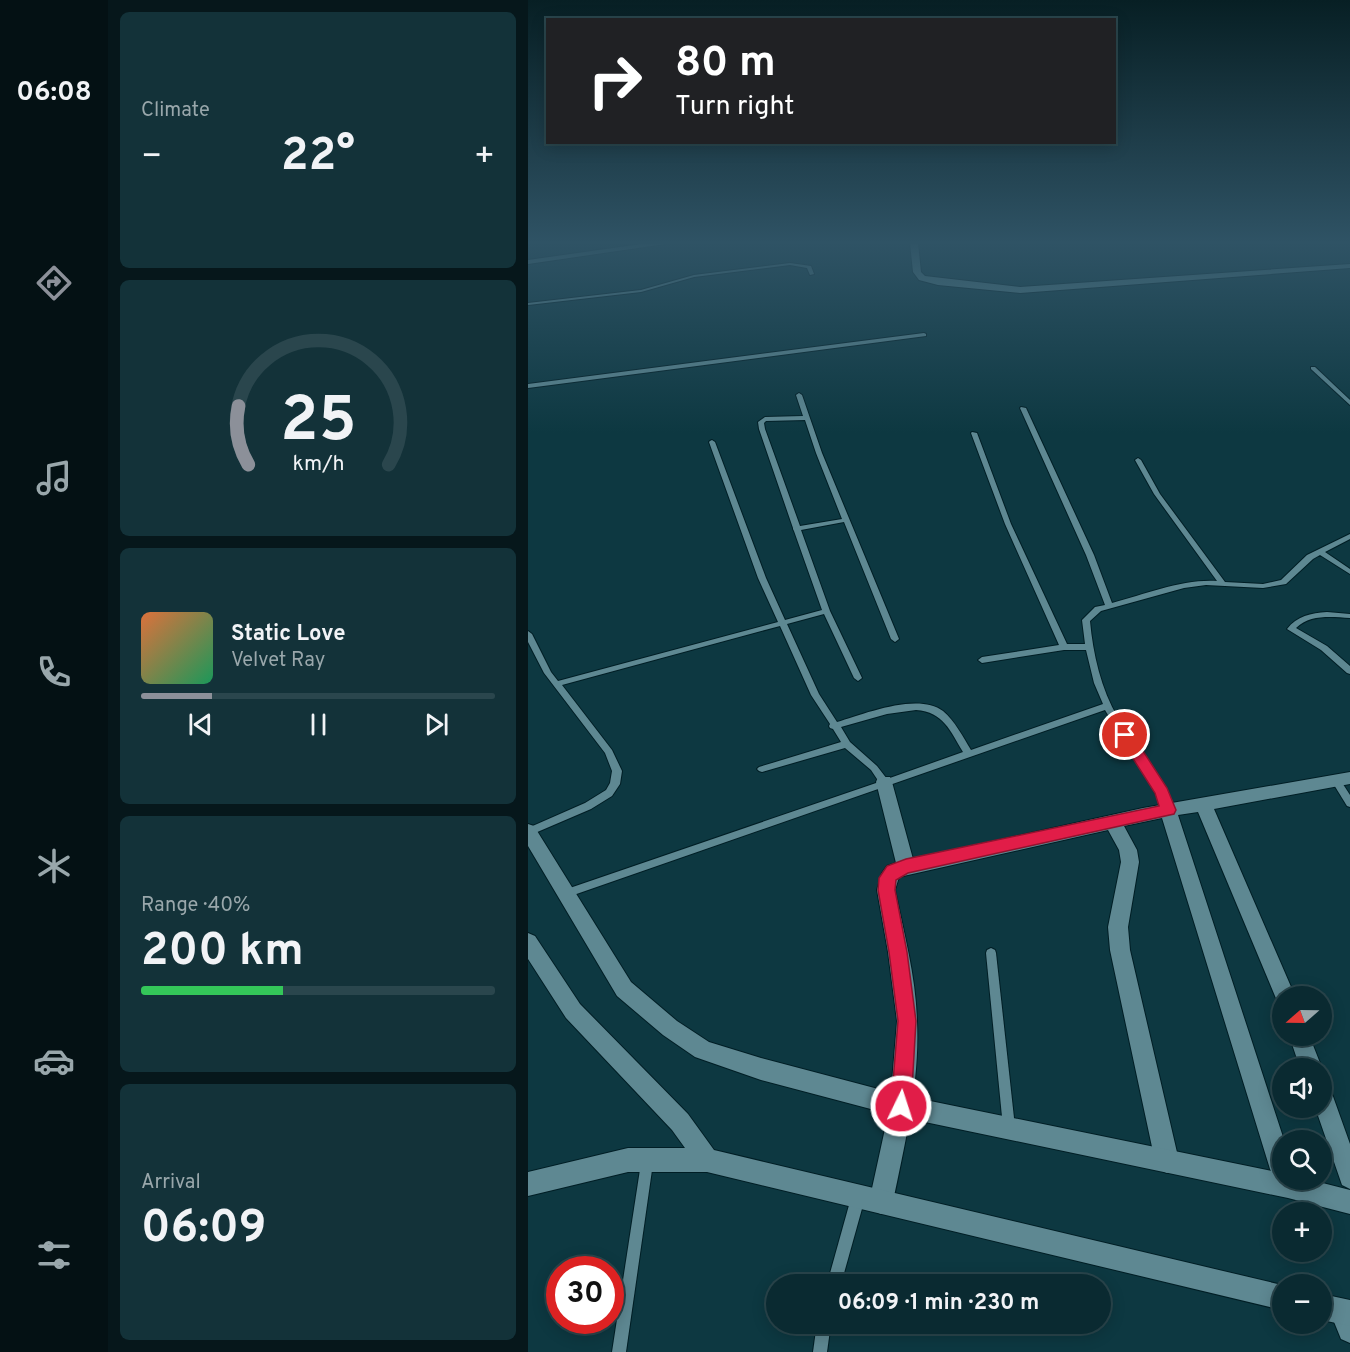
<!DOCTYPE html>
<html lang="en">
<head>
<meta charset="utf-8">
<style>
  :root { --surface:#0a2a31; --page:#133239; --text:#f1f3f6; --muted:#99a7ab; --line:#2a464d; --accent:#8c9099 }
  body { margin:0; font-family:Overpass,sans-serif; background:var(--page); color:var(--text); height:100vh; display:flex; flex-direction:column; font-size:22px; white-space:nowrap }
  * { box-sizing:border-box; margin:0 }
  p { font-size:20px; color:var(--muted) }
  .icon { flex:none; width:33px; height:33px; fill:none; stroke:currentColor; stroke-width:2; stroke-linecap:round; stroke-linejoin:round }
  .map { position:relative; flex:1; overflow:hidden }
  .panel { display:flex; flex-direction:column; gap:12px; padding:12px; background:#06171b; width:420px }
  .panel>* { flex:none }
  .banner { position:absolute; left:18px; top:18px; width:570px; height:126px; border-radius:0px; box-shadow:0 3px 15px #0003,0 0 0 2px var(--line); background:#202124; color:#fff; overflow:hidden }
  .needle { width:39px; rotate:250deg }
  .fabs { position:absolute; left:744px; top:986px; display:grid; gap:12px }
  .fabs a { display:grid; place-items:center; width:60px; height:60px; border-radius:50%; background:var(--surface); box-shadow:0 3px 15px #0003,0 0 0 2px var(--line); font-size:30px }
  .speed { position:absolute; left:18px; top:1256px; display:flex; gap:12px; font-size:30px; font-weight:700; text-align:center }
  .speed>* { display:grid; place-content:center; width:78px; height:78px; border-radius:50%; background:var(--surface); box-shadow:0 3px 15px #0003,0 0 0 2px var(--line); line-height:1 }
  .speed .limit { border:9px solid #d22; background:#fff; color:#111 }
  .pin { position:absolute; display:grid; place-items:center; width:51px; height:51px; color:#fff; margin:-26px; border:3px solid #fff; border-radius:50%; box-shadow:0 2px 6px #0007 }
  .me { position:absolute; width:66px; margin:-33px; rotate:4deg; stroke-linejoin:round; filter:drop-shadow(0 0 4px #0008) }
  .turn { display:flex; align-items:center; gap:21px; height:126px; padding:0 30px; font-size:27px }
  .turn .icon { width:78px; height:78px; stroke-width:2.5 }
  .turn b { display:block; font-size:42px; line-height:51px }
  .big { font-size:45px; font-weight:700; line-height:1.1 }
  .panel .tile { flex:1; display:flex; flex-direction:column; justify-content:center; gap:9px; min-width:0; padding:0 21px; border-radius:9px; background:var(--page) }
  .panel .dial { align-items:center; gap:0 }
  .dial svg { height:156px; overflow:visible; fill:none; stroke:var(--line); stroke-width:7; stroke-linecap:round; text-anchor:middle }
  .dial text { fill:var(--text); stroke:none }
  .song { display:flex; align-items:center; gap:18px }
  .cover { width:72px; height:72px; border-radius:9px; background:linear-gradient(135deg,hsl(20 70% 55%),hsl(150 70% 35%)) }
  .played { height:6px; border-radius:3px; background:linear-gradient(90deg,var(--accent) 20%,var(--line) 20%) }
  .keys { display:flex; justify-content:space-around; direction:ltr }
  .heat { display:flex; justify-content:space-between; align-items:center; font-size:33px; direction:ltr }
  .charge { height:9px; border-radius:4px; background:linear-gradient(90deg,#34c759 40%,var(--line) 0) }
  .trip { position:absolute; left:238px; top:1274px; width:345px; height:60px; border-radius:30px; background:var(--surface); box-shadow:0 3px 15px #0003,0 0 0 2px var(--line); font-weight:700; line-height:60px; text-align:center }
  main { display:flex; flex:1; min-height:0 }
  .dock { display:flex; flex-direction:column; width:108px; justify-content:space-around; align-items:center; background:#041114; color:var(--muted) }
  .dock .icon { width:42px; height:42px }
  .dock .active { color:var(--accent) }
  .dock b { font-size:27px; color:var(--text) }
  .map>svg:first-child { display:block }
</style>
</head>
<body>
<main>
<nav class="dock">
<b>06:08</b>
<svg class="icon active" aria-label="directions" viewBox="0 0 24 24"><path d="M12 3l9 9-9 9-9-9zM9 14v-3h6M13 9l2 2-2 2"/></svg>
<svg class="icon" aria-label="music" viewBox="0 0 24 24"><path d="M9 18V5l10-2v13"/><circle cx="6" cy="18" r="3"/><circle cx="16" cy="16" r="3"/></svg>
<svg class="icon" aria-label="phone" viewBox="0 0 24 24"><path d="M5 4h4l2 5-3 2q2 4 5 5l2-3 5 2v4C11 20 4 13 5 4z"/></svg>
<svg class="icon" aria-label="climate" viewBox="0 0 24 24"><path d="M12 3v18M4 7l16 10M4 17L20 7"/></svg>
<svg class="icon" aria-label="car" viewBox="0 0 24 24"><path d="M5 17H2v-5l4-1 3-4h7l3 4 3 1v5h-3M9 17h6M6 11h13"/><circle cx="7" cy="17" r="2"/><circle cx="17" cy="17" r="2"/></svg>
<svg class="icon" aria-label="filters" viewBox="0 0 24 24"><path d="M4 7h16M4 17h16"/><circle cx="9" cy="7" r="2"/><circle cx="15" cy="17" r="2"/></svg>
</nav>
<section class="panel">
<div class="tile"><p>Climate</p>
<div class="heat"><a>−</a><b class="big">22°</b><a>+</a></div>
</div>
<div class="tile dial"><svg viewBox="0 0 100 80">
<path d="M14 69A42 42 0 1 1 86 69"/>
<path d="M14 69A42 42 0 0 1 9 39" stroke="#8c9099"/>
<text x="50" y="56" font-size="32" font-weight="700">25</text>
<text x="50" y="72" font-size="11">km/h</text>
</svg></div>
<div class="tile">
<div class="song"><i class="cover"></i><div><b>Static Love</b><p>Velvet Ray</p></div></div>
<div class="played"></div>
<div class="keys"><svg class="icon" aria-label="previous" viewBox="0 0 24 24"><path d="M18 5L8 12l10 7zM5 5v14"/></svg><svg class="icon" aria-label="pause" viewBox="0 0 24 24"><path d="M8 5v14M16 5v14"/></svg><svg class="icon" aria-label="next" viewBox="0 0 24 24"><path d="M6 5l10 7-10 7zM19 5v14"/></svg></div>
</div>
<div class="tile"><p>Range · 40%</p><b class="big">200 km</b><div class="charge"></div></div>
<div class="tile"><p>Arrival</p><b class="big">06:09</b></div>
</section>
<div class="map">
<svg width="822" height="1352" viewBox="0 0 822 1352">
  <rect width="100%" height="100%" fill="#0d3841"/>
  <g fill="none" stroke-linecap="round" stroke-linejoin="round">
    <!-- service casing -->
    <g stroke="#001e25" stroke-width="2">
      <g id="service">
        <polygon points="262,263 283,266 286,274 282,275 279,268 262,265 166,277 113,292 0,305 0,303 113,290 166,275"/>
        <polygon points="396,333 398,334 398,336 0,388 0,384"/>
        <polygon points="783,367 787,367 822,400 822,405 783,369"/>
        <path d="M271,393L274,395L294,453L371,639L367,642L363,639L316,522L273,530L302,611L334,678L330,681L326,678L296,614L259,624L291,694L309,722C336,714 390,692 415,711C427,721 435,737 443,750L575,704L566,683L558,650H536L454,663L450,660L454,657L531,645L477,524L443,433L444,432L449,433L483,524L539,644H557L554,620L567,607L577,605L558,555L492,408L493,407L498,408L566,555L584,603C618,594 654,579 689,581L626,494L607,460L610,458L613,460L632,494L697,582L735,584L753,580L779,555L822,534V539L797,552L822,569V574L792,555L785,559L758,584L735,588L678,585L656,588L573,611L562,621C565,654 573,689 590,718C609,749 631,776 645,810L643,813L640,814L637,813L619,776L590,732L577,710L37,898L33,897L32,894L33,891L351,782L343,770L317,748L234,772L231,771L229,769L231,767L313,742L305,729L302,728L301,726L302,724L283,695L252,626L34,685L84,750L94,771L92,784L84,796L63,809L0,836V828L57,803L78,790L82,783L84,771L77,753L16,673L0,642V631L4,634L23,672L30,681L250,622L230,578L181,442L182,441L184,440L187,442L238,578L257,620L294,610L266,531L265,529V528L231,429L230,422L237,417L275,416L268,395ZM277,420L288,453L314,519L272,526L237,429L236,423L238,421ZM388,710C416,712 422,731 435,752L359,779L349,766L322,742L313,727L359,714Z"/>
        <path d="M799,612L822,614V618C804,617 782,614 768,628L799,646L822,666V674L819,673L793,650L759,629C769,616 783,613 799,612Z"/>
        <polygon points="808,776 811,778 822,795 822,807 819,806 803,780 805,778"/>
        <polygon points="463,948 467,950 468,953 487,1127 485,1131 481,1133 477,1131 475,1127 458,953 459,950"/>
        <polygon points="119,1157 123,1159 125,1163 98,1352 84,1352 113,1163 115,1159"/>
        <polygon points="330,1191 335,1193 337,1198 313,1284 299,1284 323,1198 325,1193"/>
        <polygon points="289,1323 303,1323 299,1352 285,1352"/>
      </g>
    </g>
    <!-- minor casing -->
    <g stroke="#001e25" stroke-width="2">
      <g id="minor">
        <polygon points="120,243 144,243 0,264 0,260"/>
        <polygon points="382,243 390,243 393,272 397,276 492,287 822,264 822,268 492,293 410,285 391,280 385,272"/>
        <path d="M822,772V784L686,809L767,996H754V1004L750,1003L747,996L670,812L650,815L756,1140L754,1179H758L754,1181L746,1177L742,1169L634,818L596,826L609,850L611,862L600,927L602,950L651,1161L647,1169L639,1173L631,1169L627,1161L582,950L580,927L593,862L591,850L580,830L371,877L367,890C376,933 388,977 389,1021C392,1082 377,1143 365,1202L361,1210L353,1214L345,1210L341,1202L362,1106L369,1021L360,952L349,890L354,873L359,866L368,863L348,782L350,777H362L364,782L385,859L615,808Z"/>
        <polygon points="761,1035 781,1035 794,1068 794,1069 772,1068"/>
        <polygon points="794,1085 802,1088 822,1144 822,1189 814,1185 787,1107 794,1107"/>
        <polygon points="815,1299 822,1302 822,1343 813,1339 802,1312 806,1303"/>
      </g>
    </g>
    <!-- tertiary casing -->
    <g stroke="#001e25" stroke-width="2">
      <g id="tertiary">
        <polygon points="0,824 6,826 103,982 149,1021 181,1042 233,1058 373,1095 754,1173 754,1179 779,1179 822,1190 822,1214 760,1198 373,1117 233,1080 167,1057 135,1035 89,996 0,846"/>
        <polygon points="0,933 7,936 52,1004 160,1114 186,1150 754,1285 754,1310 179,1172 100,1172 0,1196 0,1172 100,1148 157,1148 144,1130 38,1018 0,959"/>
        <polygon points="794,1294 822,1300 822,1326 794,1320"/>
      </g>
    </g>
    <!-- service -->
    <use href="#service" fill="#5e8892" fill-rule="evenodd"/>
    <!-- minor -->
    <use href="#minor" fill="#5e8892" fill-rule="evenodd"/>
    <!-- tertiary -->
    <use href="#tertiary" fill="#5e8892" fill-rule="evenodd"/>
  </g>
  <!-- sky -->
  <linearGradient id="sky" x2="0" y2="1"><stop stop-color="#071f24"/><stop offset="0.56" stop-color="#2f5365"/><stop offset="1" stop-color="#2f5365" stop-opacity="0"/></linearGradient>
  <rect width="822" height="433" fill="url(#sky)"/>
  <!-- route -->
  <polygon fill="#e11d48" stroke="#92132f" stroke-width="1.5" points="597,730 602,731 639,788 648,810 646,814 380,873 368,880 367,890 379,952 388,1021 383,1106 380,1114 373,1116 366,1114 363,1106 370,1021 361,952 350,890 351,878 359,866 378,859 631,806 627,793 590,735"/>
</svg>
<div class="fabs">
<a><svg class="needle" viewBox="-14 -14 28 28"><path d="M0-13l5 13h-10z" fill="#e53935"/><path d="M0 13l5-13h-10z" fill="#99a7ab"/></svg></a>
<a><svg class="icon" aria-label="sound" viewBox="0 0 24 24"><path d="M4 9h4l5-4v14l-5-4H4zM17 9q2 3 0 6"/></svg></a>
<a><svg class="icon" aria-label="search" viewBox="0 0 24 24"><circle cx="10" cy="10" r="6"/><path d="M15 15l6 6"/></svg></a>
<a>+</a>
<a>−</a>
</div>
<div class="speed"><div class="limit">30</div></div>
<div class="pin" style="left:597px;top:735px;background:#d93025"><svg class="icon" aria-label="arrive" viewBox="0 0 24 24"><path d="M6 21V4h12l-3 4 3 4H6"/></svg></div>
<svg class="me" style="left:373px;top:1106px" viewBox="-20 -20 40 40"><circle r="17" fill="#e11d48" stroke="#fff" stroke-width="3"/><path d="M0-11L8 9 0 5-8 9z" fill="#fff"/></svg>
<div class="trip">06:09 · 1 min · 230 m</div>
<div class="banner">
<div class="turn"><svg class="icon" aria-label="right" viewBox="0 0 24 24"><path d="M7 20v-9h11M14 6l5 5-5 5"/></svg><div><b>80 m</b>Turn right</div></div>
</div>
</div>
</main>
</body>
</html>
